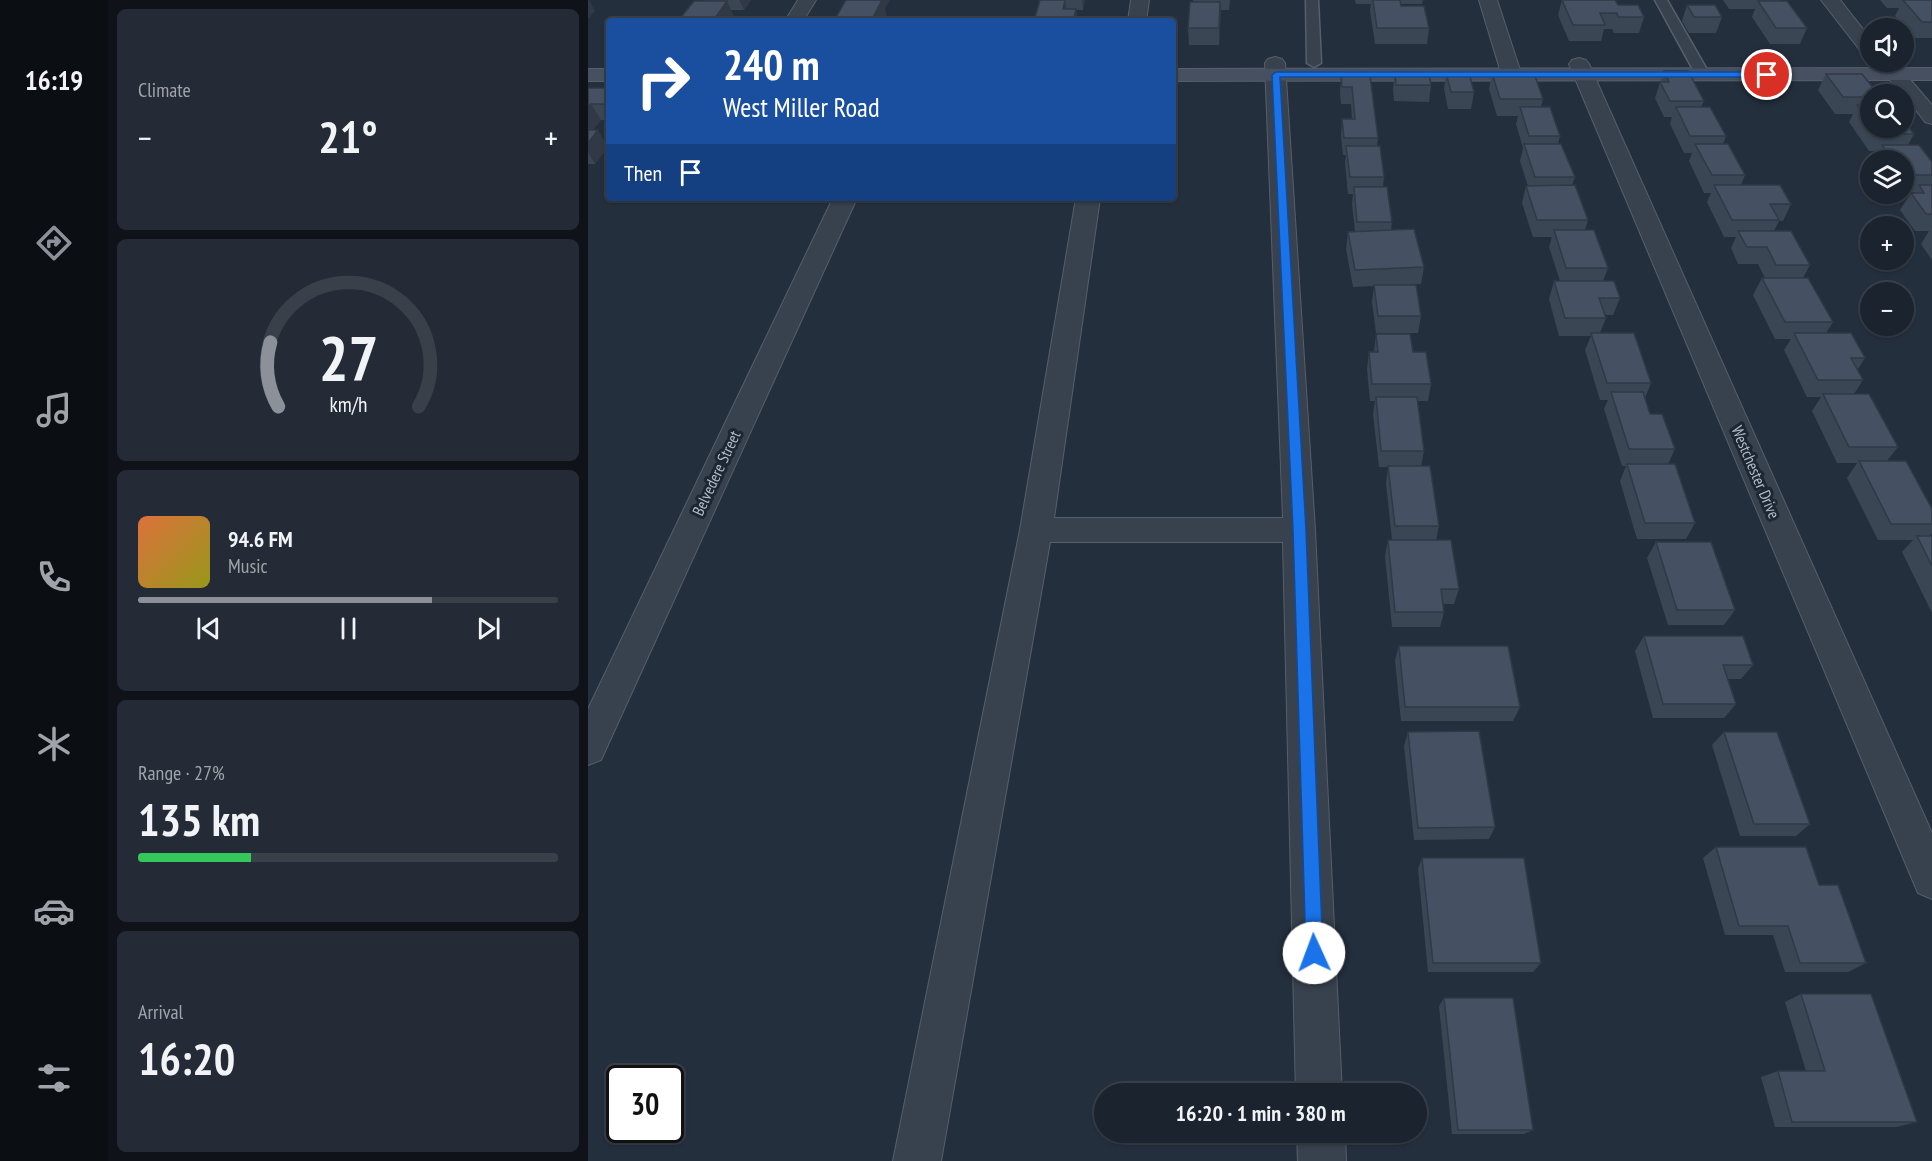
<!DOCTYPE html>
<html lang="en">
<head>
<meta charset="utf-8">
<style>
  :root { --surface:#1b232e; --page:#242b36; --text:#f1f3f6; --muted:#a0a4aa; --line:#39404a; --accent:#8c9099 }
  body { margin:0; font-family:"PT Sans Narrow",sans-serif; background:var(--page); color:var(--text); height:100vh; display:flex; flex-direction:column; font-size:22px; white-space:nowrap }
  * { box-sizing:border-box; margin:0 }
  p { font-size:20px; color:var(--muted) }
  .icon { flex:none; width:33px; height:33px; fill:none; stroke:currentColor; stroke-width:2; stroke-linecap:round; stroke-linejoin:round }
  .map { position:relative; flex:1; overflow:hidden }
  .panel { display:flex; flex-direction:column; gap:9px; padding:9px; background:#0f1319; width:480px }
  .panel>* { flex:none }
  .top-card { position:absolute; left:18px; top:18px; width:570px; height:183px; border-radius:6px; box-shadow:0 2px 4px #0004,0 0 0 2px var(--line); background:#1a4fa0; color:#fff; overflow:hidden }
  .buttons { position:absolute; left:1272px; top:18px; display:grid; gap:12px }
  .buttons a { display:grid; place-items:center; width:54px; height:54px; border-radius:50%; background:var(--surface); box-shadow:0 2px 4px #0004,0 0 0 2px var(--line); font-size:30px }
  .speed { position:absolute; left:18px; top:1065px; display:flex; gap:12px; font-size:30px; font-weight:700; text-align:center }
  .speed>* { display:grid; place-content:center; width:78px; height:78px; border-radius:50%; background:var(--surface); box-shadow:0 2px 4px #0004,0 0 0 2px var(--line); line-height:1 }
  .speed .limit { border:3px solid #111; border-radius:9px; background:#fff; color:#111 }
  .pin { position:absolute; display:grid; place-items:center; width:51px; height:51px; color:#fff; margin:-26px; border:3px solid #fff; border-radius:50%; box-shadow:0 2px 6px #0007 }
  .me { position:absolute; width:66px; margin:-33px; rotate:358deg; stroke-linejoin:round; filter:drop-shadow(0 0 4px #0008) }
  .turn { display:flex; align-items:center; gap:21px; height:126px; padding:0 18px; font-size:27px }
  .turn .icon { width:78px; height:78px; stroke-width:2.5 }
  .turn b { display:block; font-size:42px; line-height:51px }
  .then { display:flex; align-items:center; height:57px; padding:0 18px; background:#0003; gap:12px; font-size:22px }
  .big { font-size:45px; font-weight:700; line-height:1.1 }
  .panel .card { flex:1; display:flex; flex-direction:column; justify-content:center; gap:9px; min-width:0; padding:0 21px; border-radius:9px; background:var(--page) }
  .panel .dial { align-items:center; gap:0 }
  .dial svg { height:156px; overflow:visible; fill:none; stroke:var(--line); stroke-width:7; stroke-linecap:round; text-anchor:middle }
  .dial text { fill:var(--text); stroke:none }
  .song { display:flex; align-items:center; gap:18px }
  .cover { width:72px; height:72px; border-radius:9px; background:linear-gradient(135deg,hsl(20 70% 55%),hsl(60 70% 35%)) }
  .played { height:6px; border-radius:3px; background:linear-gradient(90deg,var(--accent) 70%,var(--line) 70%) }
  .keys { display:flex; justify-content:space-around; direction:ltr }
  .heat { display:flex; justify-content:space-between; align-items:center; font-size:33px; direction:ltr }
  .charge { height:9px; border-radius:4px; background:linear-gradient(90deg,#34c759 27%,var(--line) 0) }
  .trip { position:absolute; left:506px; top:1083px; width:333px; height:60px; border-radius:30px; background:var(--surface); box-shadow:0 2px 4px #0004,0 0 0 2px var(--line); font-weight:700; line-height:60px; text-align:center }
  main { display:flex; flex:1; min-height:0 }
  .dock { display:flex; flex-direction:column; width:108px; justify-content:space-around; align-items:center; background:#0b0e12; color:var(--muted) }
  .dock .icon { width:42px; height:42px }
  .dock .active { color:var(--accent) }
  .dock b { font-size:27px; color:var(--text) }
  .map>svg:first-child { display:block }
</style>
</head>
<body>
<main>
<nav class="dock">
<b>16:19</b>
<svg class="icon active" aria-label="directions" viewBox="0 0 24 24"><path d="M12 3l9 9-9 9-9-9zM9 14v-3h6M13 9l2 2-2 2"/></svg>
<svg class="icon" aria-label="music" viewBox="0 0 24 24"><path d="M9 18V5l10-2v13"/><circle cx="6" cy="18" r="3"/><circle cx="16" cy="16" r="3"/></svg>
<svg class="icon" aria-label="phone" viewBox="0 0 24 24"><path d="M5 4h4l2 5-3 2q2 4 5 5l2-3 5 2v4C11 20 4 13 5 4z"/></svg>
<svg class="icon" aria-label="climate" viewBox="0 0 24 24"><path d="M12 3v18M4 7l16 10M4 17L20 7"/></svg>
<svg class="icon" aria-label="car" viewBox="0 0 24 24"><path d="M5 17H2v-5l4-1 3-4h7l3 4 3 1v5h-3M9 17h6M6 11h13"/><circle cx="7" cy="17" r="2"/><circle cx="17" cy="17" r="2"/></svg>
<svg class="icon" aria-label="filters" viewBox="0 0 24 24"><path d="M4 7h16M4 17h16"/><circle cx="9" cy="7" r="2"/><circle cx="15" cy="17" r="2"/></svg>
</nav>
<section class="panel">
<div class="card"><p>Climate</p>
<div class="heat"><a>−</a><b class="big">21°</b><a>+</a></div>
</div>
<div class="card dial"><svg viewBox="0 0 100 80">
<path d="M14 69A42 42 0 1 1 86 69"/>
<path d="M14 69A42 42 0 0 1 10 36" stroke="#8c9099"/>
<text x="50" y="56" font-size="32" font-weight="700">27</text>
<text x="50" y="72" font-size="11">km/h</text>
</svg></div>
<div class="card">
<div class="song"><i class="cover"></i><div><b>94.6 FM</b><p>Music</p></div></div>
<div class="played"></div>
<div class="keys"><svg class="icon" aria-label="previous" viewBox="0 0 24 24"><path d="M18 5L8 12l10 7zM5 5v14"/></svg><svg class="icon" aria-label="pause" viewBox="0 0 24 24"><path d="M8 5v14M16 5v14"/></svg><svg class="icon" aria-label="next" viewBox="0 0 24 24"><path d="M6 5l10 7-10 7zM19 5v14"/></svg></div>
</div>
<div class="card"><p>Range · 27%</p><b class="big">135 km</b><div class="charge"></div></div>
<div class="card"><p>Arrival</p><b class="big">16:20</b></div>
</section>
<div class="map">
<svg width="1344" height="1161" viewBox="0 0 1344 1161">
  <rect width="100%" height="100%" fill="#242f3e"/>
  <g fill="none" stroke-linecap="round" stroke-linejoin="round">
    <!-- lane casing -->
    <g stroke="#565f6c" stroke-width="3">
      <g id="lane">
        <polygon points="718,0 730,0 733,63 726,67 719,63"/>
        <polygon points="1067,0 1079,0 1122,75 1120,78 1115,79 1108,75"/>
      </g>
    </g>
    <!-- street casing -->
    <g stroke="#565f6c" stroke-width="2">
      <g id="street">
        <polygon points="210,0 228,0 215,21 197,21"/>
        <polygon points="543,0 561,0 558,21 540,21"/>
        <polygon points="891,0 909,0 934,76 931,80 917,80 914,76"/>
        <polygon points="1233,0 1252,0 1282,38 1282,56 1275,54"/>
        <polygon points="687,57 694,59 697,63 727,530 754,1094 708,1094 695,542 462,542 353,1161 305,1161 432,530 488,198 512,198 466,518 695,518 677,63 680,59"/>
        <polygon points="991,58 998,60 1001,64 1344,833 1344,899 1330,893 981,64 984,60"/>
        <polygon points="1282,61 1304,62 1314,70 1344,105 1344,124 1337,122 1316,94"/>
        <polygon points="245,198 269,198 13,760 0,765 0,709"/>
        <polygon points="709,1132 757,1132 758,1161 710,1161"/>
      </g>
    </g>
    <!-- secondary casing -->
    <g stroke="#565f6c" stroke-width="2">
      <g id="secondary">
        <polygon points="1344,68 1344,80 585,81 585,69"/>
        <rect x="0" y="69" width="21" height="12"/>
      </g>
    </g>
    <!-- lane -->
    <use href="#lane" fill="#38414e" fill-rule="evenodd"/>
    <!-- street -->
    <use href="#street" fill="#38414e" fill-rule="evenodd"/>
    <!-- secondary -->
    <use href="#secondary" fill="#465061" fill-rule="evenodd"/>
  </g>
  <!-- wall -->
  <g fill="#3b4654">
    <polygon points="117,0 163,0 156,10 143,10 146,17 143,21 90,21 117,1"/>
    <polygon points="452,0 497,0 495,10 488,10 490,21"/>
    <polygon points="605,0 642,0 641,10 633,10 631,45 601,45 600,28"/>
    <polygon points="767,0 835,0 834,4 813,4 813,6 841,28 839,44 787,44 782,10 783,4 768,4"/>
    <polygon points="974,0 1027,0 1030,5 1056,17 1051,33 1026,33 1024,29 1016,29 1013,41 981,41 970,15"/>
    <polygon points="1135,0 1192,0 1191,1 1219,28 1212,44 1182,44 1164,17 1167,9 1141,9"/>
    <polygon points="1292,0 1344,0 1344,38 1325,38 1307,16 1311,8 1299,8"/>
    <polygon points="1099,5 1134,17 1128,33 1101,33 1094,21"/>
    <polygon points="1076,71 1116,101 1113,107 1138,136 1135,144 1157,175 1153,185 1203,204 1195,221 1191,221 1186,231 1222,265 1215,278 1245,322 1238,333 1277,358 1270,369 1275,380 1266,394 1310,447 1299,461 1344,509 1344,533 1341,536 1344,536 1344,613 1314,552 1325,540 1290,540 1259,478 1269,463 1249,463 1224,411 1233,397 1219,397 1196,350 1203,339 1187,339 1165,295 1174,278 1177,278 1170,264 1150,264 1143,248 1148,237 1136,237 1119,202 1123,193 1116,193 1101,161 1104,153 1096,153 1082,124 1084,117 1076,117 1067,98"/>
    <polygon points="807,72 843,85 841,102 806,101 805,89"/>
    <polygon points="858,73 886,92 883,109 860,109 856,89"/>
    <polygon points="904,73 955,99 953,107 972,136 970,144 987,177 984,185 1000,220 997,230 1020,268 1015,281 1032,298 1025,315 1017,315 1018,318 1012,333 1063,383 1057,398 1062,414 1087,449 1080,464 1107,523 1098,539 1049,539 1032,481 1038,466 1034,466 1016,409 1020,400 1012,400 997,350 1003,336 971,336 961,299 966,281 972,281 961,247 964,237 945,237 934,203 938,186 940,186 932,161 935,148 928,124 930,116 909,116 901,89"/>
    <polygon points="1238,74 1282,94 1282,128 1316,128 1326,134 1320,145 1344,162 1344,260 1333,244 1341,231 1327,231 1312,210 1323,193 1326,193 1327,192 1316,192 1316,160 1285,160 1290,151 1281,151 1261,122 1265,114 1247,114 1230,90"/>
    <polygon points="753,76 782,76 790,138 789,146 796,177 795,187 804,222 803,230 836,267 833,284 808,285 833,316 830,333 788,333 784,302 786,286 765,287 758,249 760,232 767,231 764,204 765,194 760,194 757,163 758,155 755,155 753,136 754,119 764,119 763,104 753,104 752,93"/>
    <polygon points="0,88 21,88 21,120 13,120 5,130 20,147 7,164 0,164"/>
    <polygon points="788,334 825,352 843,384 840,401 829,401 836,451 833,466 851,526 848,540 871,589 866,604 855,604 856,612 852,627 804,627 797,556 800,540 804,540 798,483 800,467 791,467 785,414 787,401 782,401 779,369 781,352 786,352"/>
    <polygon points="1068,542 1147,610 1136,625 1080,625 1059,558"/>
    <polygon points="1056,636 1165,665 1153,679 1140,679 1148,704 1136,718 1065,718 1047,651"/>
    <polygon points="811,646 932,707 925,721 813,721 807,660"/>
    <polygon points="820,732 907,827 901,839 826,840 816,746"/>
    <polygon points="1136,732 1222,824 1208,836 1152,836 1124,745"/>
    <polygon points="1128,847 1231,885 1278,963 1260,972 1197,972 1185,935 1137,935 1115,858"/>
    <polygon points="834,858 953,963 945,972 840,972 830,869"/>
    <polygon points="1213,994 1329,1122 1308,1127 1187,1127 1173,1077 1190,1071 1218,1071 1197,1002"/>
    <polygon points="856,998 945,1130 936,1134 864,1134 851,1006"/>
  </g>
  <!-- shaded-wall -->
  <g fill="#303945">
    <polygon points="0,0 1,0 7,11 0,19"/>
    <polygon points="151,0 163,0 156,10"/>
    <polygon points="293,0 302,0 297,9 299,16 297,21 283,21"/>
    <polygon points="477,0 480,16 475,9"/>
    <polygon points="494,0 497,0 495,10"/>
    <polygon points="139,1 146,17 143,21 125,21"/>
    <polygon points="632,2 633,18 631,45 631,28"/>
    <polygon points="488,9 490,21 485,21"/>
    <polygon points="3,104 13,120 0,136 0,107"/>
    <polygon points="10,130 20,147 7,164 0,152 0,143"/>
  </g>
  <!-- building -->
  <g fill="#455162" stroke="#303945" stroke-width="1.5">
    <polygon points="258,0 294,0 283,21 246,21"/>
    <polygon points="452,0 477,0 475,9 488,9 485,21 446,21"/>
    <polygon points="785,0 812,0 813,6 836,6 841,28 789,28"/>
    <polygon points="974,0 1027,0 1030,5 1050,5 1056,17 1030,17 1029,13 1012,13 1017,25 985,25"/>
    <polygon points="1315,0 1344,0 1344,22 1334,22"/>
    <polygon points="106,1 139,1 125,21 90,21"/>
    <polygon points="1170,1 1199,1 1219,28 1188,28"/>
    <polygon points="602,2 632,2 631,28 600,28"/>
    <polygon points="1099,5 1127,5 1134,17 1106,17"/>
    <polygon points="1076,71 1100,71 1116,101 1082,101 1072,82 1081,82"/>
    <polygon points="807,72 841,73 843,85 808,85"/>
    <polygon points="858,73 881,73 886,92 863,92"/>
    <polygon points="904,73 946,73 955,99 912,99"/>
    <polygon points="1238,74 1274,74 1290,94 1282,94 1282,97 1255,97"/>
    <polygon points="753,76 782,76 790,138 756,138 754,119 767,119 764,87 754,87"/>
    <polygon points="0,88 21,88 21,104 3,104 0,107"/>
    <polygon points="1269,105 1282,105 1282,123"/>
    <polygon points="932,107 962,107 972,136 941,136"/>
    <polygon points="1088,107 1122,107 1138,136 1102,136"/>
    <polygon points="1316,121 1326,134 1290,134 1285,128 1316,128"/>
    <polygon points="0,130 10,130 0,143"/>
    <polygon points="936,144 973,144 987,177 947,177"/>
    <polygon points="1107,144 1140,144 1157,175 1124,175"/>
    <polygon points="1294,145 1331,145 1344,162 1344,175 1316,175 1316,160 1305,160"/>
    <polygon points="758,146 792,146 796,177 762,177"/>
    <polygon points="987,185 1000,220 949,220 938,186"/>
    <polygon points="1126,185 1192,185 1203,204 1182,204 1191,220 1144,220"/>
    <polygon points="1331,185 1344,185 1344,214 1338,214 1323,193 1336,193"/>
    <polygon points="766,187 799,187 804,222 769,222"/>
    <polygon points="826,229 836,267 767,270 760,232"/>
    <polygon points="966,230 1006,230 1020,268 978,268"/>
    <polygon points="1150,231 1203,231 1222,265 1188,265 1179,247 1159,247"/>
    <polygon points="1174,278 1220,278 1245,322 1197,322"/>
    <polygon points="966,281 1026,281 1032,298 1011,298 1018,318 977,318"/>
    <polygon points="786,285 828,285 833,316 790,316"/>
    <polygon points="1003,333 1046,333 1063,383 1019,383"/>
    <polygon points="1206,333 1263,333 1277,358 1263,358 1275,380 1230,380"/>
    <polygon points="788,334 822,334 825,352 838,352 843,384 784,384 781,352 790,352"/>
    <polygon points="1023,392 1055,392 1062,414 1074,414 1087,449 1041,449"/>
    <polygon points="1235,394 1281,394 1310,447 1261,447"/>
    <polygon points="788,397 829,397 836,451 793,451"/>
    <polygon points="1271,461 1318,461 1344,509 1344,524 1303,524"/>
    <polygon points="1039,464 1087,464 1107,523 1057,523"/>
    <polygon points="800,466 842,466 851,526 807,526"/>
    <polygon points="1329,536 1344,536 1344,566"/>
    <polygon points="800,540 863,540 871,589 853,589 856,612 807,612"/>
    <polygon points="1068,542 1123,542 1147,610 1089,610"/>
    <polygon points="1056,636 1155,636 1165,665 1135,665 1148,704 1075,704"/>
    <polygon points="811,646 920,646 932,707 817,707"/>
    <polygon points="891,731 907,827 830,828 820,732"/>
    <polygon points="1136,732 1189,732 1222,824 1166,824"/>
    <polygon points="1128,847 1218,847 1231,885 1250,885 1278,963 1212,963 1200,926 1151,926"/>
    <polygon points="834,858 936,858 953,963 845,963"/>
    <polygon points="1213,994 1283,994 1329,1122 1204,1122 1190,1071 1237,1071"/>
    <polygon points="856,998 925,998 945,1130 870,1130"/>
  </g>
  <!-- route -->
  <polygon fill="#1a73e8" stroke="#114b97" stroke-width="1.5" points="688,72 1179,72 1183,75 1179,77 692,77 718,530 735,953 733,959 726,961 720,959 718,953 705,530 684,75"/>
  <g text-anchor="middle" stroke-width="6" stroke-linejoin="round" paint-order="stroke">
    <!-- street labels -->
    <g font-size="16" fill="#b4bcc9" stroke="#1d2633">
      <text transform="translate(1168 472) rotate(67)" y="6">Westchester Drive</text>
      <text transform="translate(128 473) rotate(-65)" y="6">Belvedere Street</text>
    </g>
  </g>
</svg>
<div class="buttons">
<a><svg class="icon" aria-label="sound" viewBox="0 0 24 24"><path d="M4 9h4l5-4v14l-5-4H4zM17 9q2 3 0 6"/></svg></a>
<a><svg class="icon" aria-label="search" viewBox="0 0 24 24"><circle cx="10" cy="10" r="6"/><path d="M15 15l6 6"/></svg></a>
<a><svg class="icon" aria-label="layers" viewBox="0 0 24 24"><path d="M12 4l9 5-9 5-9-5zM3 14l9 5 9-5"/></svg></a>
<a>+</a>
<a>−</a>
</div>
<div class="speed"><div class="limit">30</div></div>
<div class="pin" style="left:1179px;top:75px;background:#d93025"><svg class="icon" aria-label="arrive" viewBox="0 0 24 24"><path d="M6 21V4h12l-3 4 3 4H6"/></svg></div>
<svg class="me" style="left:726px;top:953px" viewBox="-20 -20 40 40"><circle r="19" fill="#fff"/><path d="M0-13L10 11 0 6-10 11z" fill="#1a73e8"/></svg>
<div class="trip">16:20 · 1 min · 380 m</div>
<div class="top-card">
<div class="turn"><svg class="icon" aria-label="right" viewBox="0 0 24 24"><path d="M7 20v-9h11M14 6l5 5-5 5"/></svg><div><b>240 m</b>West Miller Road</div></div>
<div class="then">Then<svg class="icon" aria-label="arrive" viewBox="0 0 24 24"><path d="M6 21V4h12l-3 4 3 4H6"/></svg></div>
</div>
</div>
</main>
</body>
</html>
